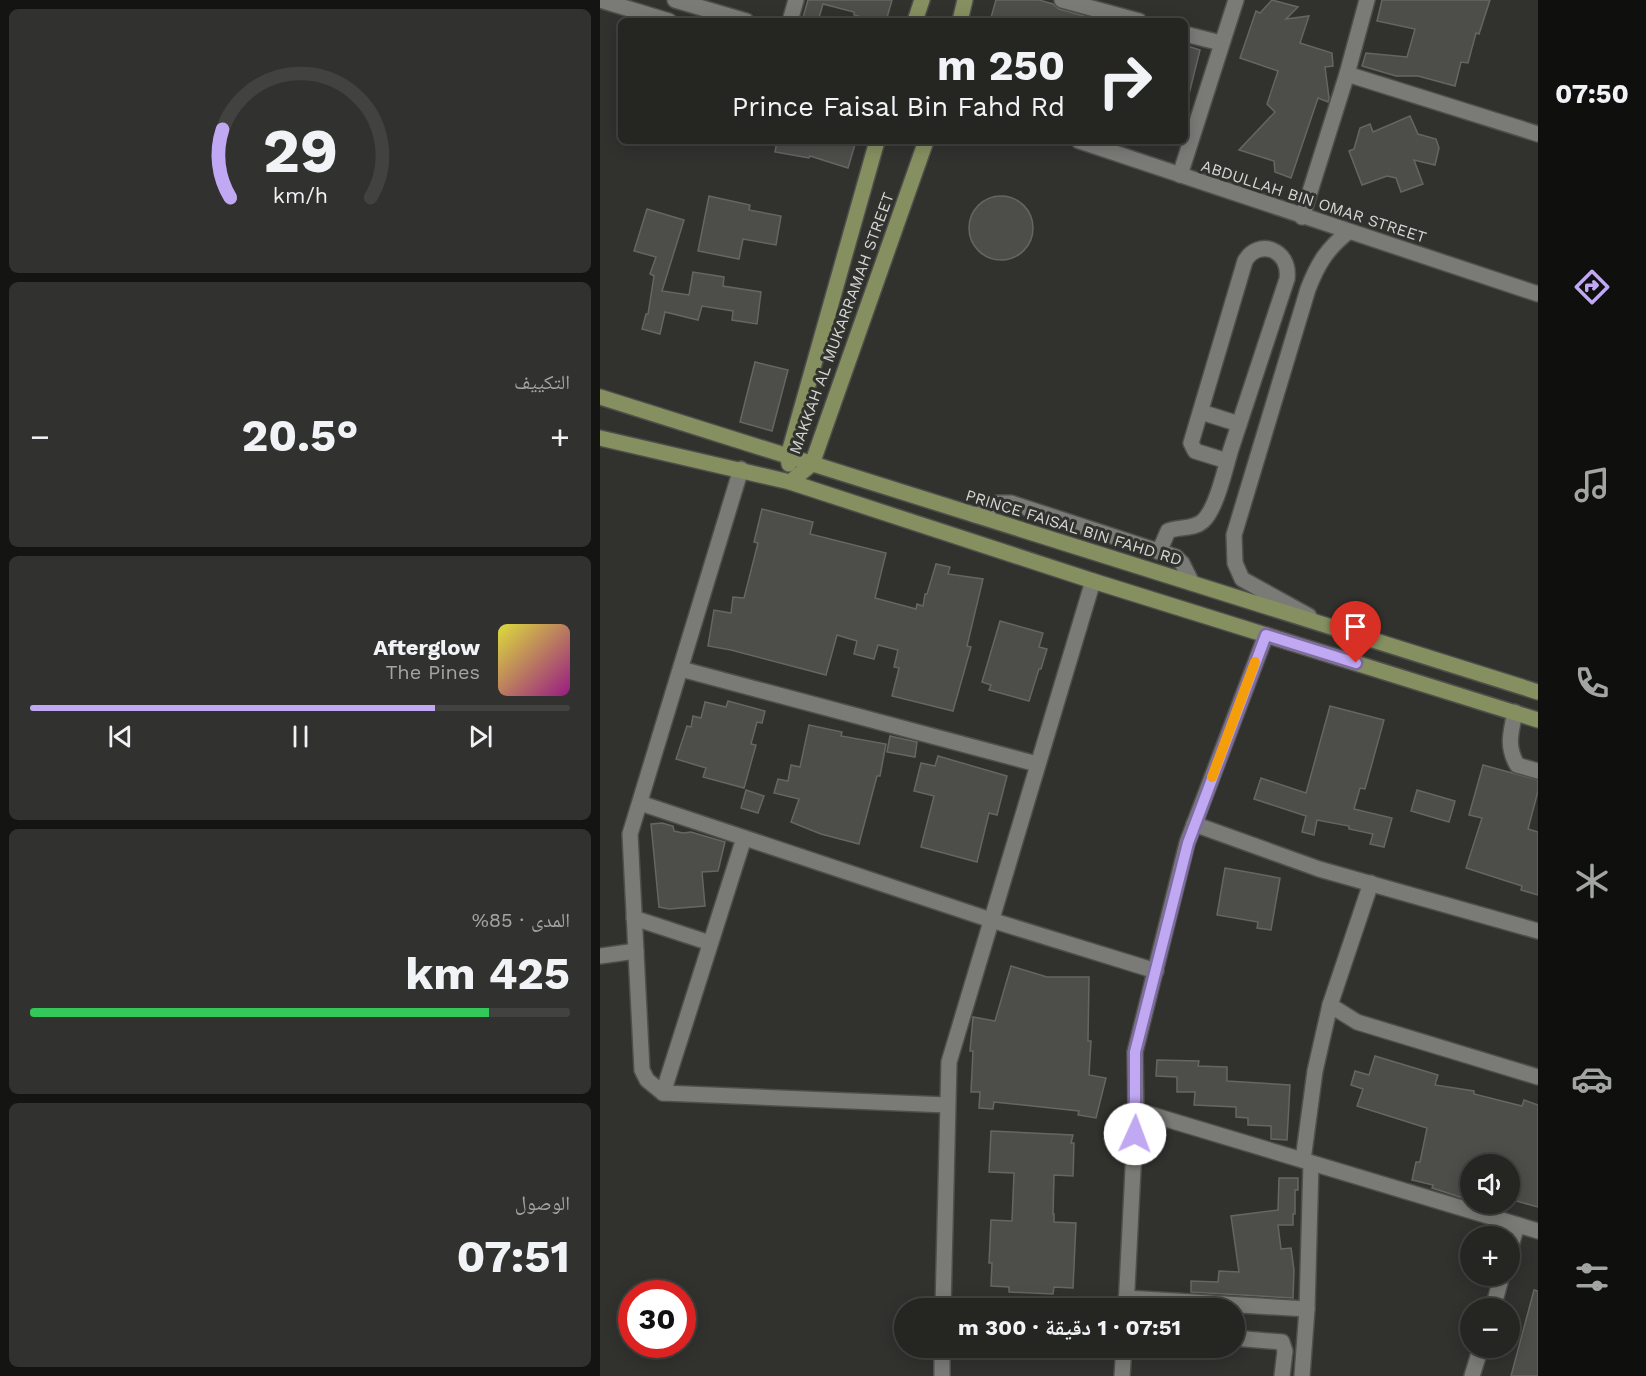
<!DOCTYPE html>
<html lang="ar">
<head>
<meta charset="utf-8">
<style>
  :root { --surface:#252622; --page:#31322f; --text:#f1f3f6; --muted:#a3a5a5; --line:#424340; --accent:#c1a8f3 }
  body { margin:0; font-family:"Work Sans","Noto Naskh Arabic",sans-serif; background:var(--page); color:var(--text); direction:rtl; height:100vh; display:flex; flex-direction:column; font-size:22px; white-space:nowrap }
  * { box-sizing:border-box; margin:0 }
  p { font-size:20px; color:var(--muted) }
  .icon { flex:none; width:33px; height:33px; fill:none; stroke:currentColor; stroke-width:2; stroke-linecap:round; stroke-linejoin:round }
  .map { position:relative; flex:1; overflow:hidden; direction:ltr }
  .panel { display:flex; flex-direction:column; gap:9px; padding:9px; background:#141513; width:600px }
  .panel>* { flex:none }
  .top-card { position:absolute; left:18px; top:18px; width:570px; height:126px; border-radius:9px; box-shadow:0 3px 15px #0003,0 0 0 2px var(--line); direction:rtl; background:#252622; color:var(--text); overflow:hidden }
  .tools { position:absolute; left:860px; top:1154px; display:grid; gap:12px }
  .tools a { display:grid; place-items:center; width:60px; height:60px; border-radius:50%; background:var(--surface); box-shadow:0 3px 15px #0003,0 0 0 2px var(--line); font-size:30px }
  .speed { position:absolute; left:18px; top:1280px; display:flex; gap:12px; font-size:30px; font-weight:700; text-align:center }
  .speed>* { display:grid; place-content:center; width:78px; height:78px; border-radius:50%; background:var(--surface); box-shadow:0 3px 15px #0003,0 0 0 2px var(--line); line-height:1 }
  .speed .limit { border:9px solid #d22; background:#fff; color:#111 }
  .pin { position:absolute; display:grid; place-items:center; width:51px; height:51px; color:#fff; margin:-62px -26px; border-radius:50% 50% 50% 0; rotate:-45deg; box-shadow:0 0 6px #0007 }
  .pin .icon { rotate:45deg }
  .me { position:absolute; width:66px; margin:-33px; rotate:2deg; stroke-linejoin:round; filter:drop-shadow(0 0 4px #0008) }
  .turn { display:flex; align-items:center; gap:21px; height:126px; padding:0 24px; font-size:27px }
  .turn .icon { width:78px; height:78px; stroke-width:2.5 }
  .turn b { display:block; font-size:42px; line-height:51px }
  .big { font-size:45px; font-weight:700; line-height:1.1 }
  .panel .tile { flex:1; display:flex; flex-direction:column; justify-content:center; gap:9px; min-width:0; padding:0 21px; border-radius:9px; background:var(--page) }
  .panel .dial { align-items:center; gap:0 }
  .dial svg { height:156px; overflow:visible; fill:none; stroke:var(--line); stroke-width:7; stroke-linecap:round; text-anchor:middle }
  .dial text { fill:var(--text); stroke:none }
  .song { display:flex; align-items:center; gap:18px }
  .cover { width:72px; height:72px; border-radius:9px; background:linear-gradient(135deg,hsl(60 70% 55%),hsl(310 70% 35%)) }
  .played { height:6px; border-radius:3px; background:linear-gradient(90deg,var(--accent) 75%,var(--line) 75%) }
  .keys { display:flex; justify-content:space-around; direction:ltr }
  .heat { display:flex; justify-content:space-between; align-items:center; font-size:33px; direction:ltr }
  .charge { height:9px; border-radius:4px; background:linear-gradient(90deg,#34c759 85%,var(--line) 0) }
  .trip { position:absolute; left:294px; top:1298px; width:351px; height:60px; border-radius:30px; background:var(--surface); box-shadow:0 3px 15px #0003,0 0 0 2px var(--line); font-weight:700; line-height:60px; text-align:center; direction:rtl }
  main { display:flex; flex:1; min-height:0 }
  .tabs { display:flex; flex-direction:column; width:108px; justify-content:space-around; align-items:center; background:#0f0f0e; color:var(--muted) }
  .tabs .icon { width:42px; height:42px }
  .tabs .active { color:var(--accent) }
  .tabs b { font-size:27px; color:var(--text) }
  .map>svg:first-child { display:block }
</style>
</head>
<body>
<main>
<nav class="tabs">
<b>07:50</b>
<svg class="icon active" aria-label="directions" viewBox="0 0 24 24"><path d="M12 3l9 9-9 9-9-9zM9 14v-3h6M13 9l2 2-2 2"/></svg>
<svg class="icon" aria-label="music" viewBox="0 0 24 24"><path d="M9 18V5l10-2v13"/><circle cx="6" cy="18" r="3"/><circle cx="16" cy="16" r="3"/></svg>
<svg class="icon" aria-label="phone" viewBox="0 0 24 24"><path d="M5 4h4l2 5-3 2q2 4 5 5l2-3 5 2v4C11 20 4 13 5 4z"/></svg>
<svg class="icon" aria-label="climate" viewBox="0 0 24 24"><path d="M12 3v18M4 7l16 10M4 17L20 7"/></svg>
<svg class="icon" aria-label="car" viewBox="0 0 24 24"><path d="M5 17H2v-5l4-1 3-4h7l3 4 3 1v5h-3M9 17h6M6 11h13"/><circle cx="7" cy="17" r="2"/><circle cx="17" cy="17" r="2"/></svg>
<svg class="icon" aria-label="filters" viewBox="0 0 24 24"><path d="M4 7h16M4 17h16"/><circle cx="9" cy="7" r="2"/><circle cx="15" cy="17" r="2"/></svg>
</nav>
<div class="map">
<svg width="938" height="1376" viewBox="0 0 938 1376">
  <rect width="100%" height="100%" fill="#31322e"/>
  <!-- building -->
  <g fill="#4d4e4a" stroke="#656662" stroke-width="1.5">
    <polygon points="208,0 292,0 286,21 277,21 254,15 254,12 223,4 218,21 202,21"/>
    <polygon points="396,0 439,0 453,4 459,9 495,19 495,21 390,21"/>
    <polygon points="672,0 698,7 686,19 709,16 700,43 732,53 733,66 725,67 729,98 728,102 718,98 691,178 675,172 674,161 639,150 675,112 667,104 678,71 640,58 656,11 660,13"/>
    <polygon points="782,0 890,0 879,34 876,33 868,63 861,62 855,86 818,76 796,76 762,66 766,53 807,57 815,29 777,21"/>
    <polygon points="585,45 600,50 589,94 585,93"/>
    <polygon points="810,116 818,134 836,139 839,148 835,165 814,160 823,184 801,192 796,178 787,176 762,185 749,151 754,149 760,128 770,124 773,132"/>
    <polygon points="177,141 256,141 248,168 210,156 209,158 175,152"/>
    <circle cx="401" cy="228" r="32"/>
    <polygon points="109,196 150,205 149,210 181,216 176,245 143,239 139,259 98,251"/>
    <polygon points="47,209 84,220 62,291 89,295 93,272 124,277 123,286 161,292 157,324 132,320 133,311 102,306 98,320 65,312 60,334 42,329 46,314 48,314 54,276 50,274 56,257 34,251"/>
    <polygon points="155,362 188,370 172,431 140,422"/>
    <polygon points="162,509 213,522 210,534 286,553 275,598 316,609 317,604 323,606 325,594 327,594 336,564 350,567 348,574 383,579 367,646 371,647 353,711 292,696 299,668 294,667 298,650 278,645 274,659 254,654 257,641 237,635 226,675 131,650 108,646 114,610 131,613 133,597 144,598 158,543 154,542"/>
    <polygon points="400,621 443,633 439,647 447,649 441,669 439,669 429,701 389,690 391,685 382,682"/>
    <polygon points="128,701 165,711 162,723 157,722 151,744 156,745 144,788 103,777 106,768 76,759 87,726 91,727 93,716 101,718 105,702 126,707"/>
    <polygon points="730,706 784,720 765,789 760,788 754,809 792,818 784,847 770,844 773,834 749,829 749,826 717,820 714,835 702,832 706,816 654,799 661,778 706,793"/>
    <polygon points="209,725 242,732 241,736 286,744 280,776 277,776 259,844 221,834 191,822 199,799 174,793 178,779 188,781 191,765 200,767"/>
    <polygon points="290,736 317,742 315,757 287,752"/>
    <polygon points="338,756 407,776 397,815 389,813 377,862 321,847 334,796 314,791 321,763 335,766"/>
    <polygon points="883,765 938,780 938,791 928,829 938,832 938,895 921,890 922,886 866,868 882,818 869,815"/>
    <polygon points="146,790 164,796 158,813 141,808"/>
    <polygon points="817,790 855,801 849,822 811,811"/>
    <polygon points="62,823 73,826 74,831 83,833 91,832 125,842 118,871 102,872 105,906 69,909 59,907 51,824"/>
    <polygon points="625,868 680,878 671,930 657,928 658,922 617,915"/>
    <polygon points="411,966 447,977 489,977 488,1041 491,1041 489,1075 506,1078 496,1118 478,1115 479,1111 394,1102 393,1109 379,1108 380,1092 371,1092 373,1051 370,1051 373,1017 395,1021"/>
    <polygon points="775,1056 838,1075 835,1085 874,1091 874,1094 922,1106 924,1100 938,1105 938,1207 909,1199 909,1164 870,1164 870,1177 863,1198 832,1188 833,1185 812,1180 816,1162 820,1162 827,1128 757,1106 763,1089 751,1085 755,1071 769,1075"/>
    <polygon points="557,1060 599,1061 598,1066 627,1067 627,1081 690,1085 687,1140 671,1139 671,1126 648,1125 648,1118 636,1117 636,1107 594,1105 595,1092 577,1092 577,1077 556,1076"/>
    <polygon points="391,1131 473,1135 471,1143 474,1143 473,1176 454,1175 453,1214 454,1214 454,1222 476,1223 473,1288 454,1287 453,1294 409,1292 409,1287 391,1286 392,1263 389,1263 391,1220 412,1221 414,1173 389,1172"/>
    <polygon points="679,1178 698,1178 698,1190 695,1190 695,1214 693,1214 693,1225 678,1225 681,1249 691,1248 694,1270 693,1298 591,1292 591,1281 618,1282 619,1271 639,1272 631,1216 678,1210"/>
    <polygon points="934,1290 938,1291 938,1376 911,1376"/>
  </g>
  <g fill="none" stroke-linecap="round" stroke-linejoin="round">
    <!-- minor casing -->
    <g stroke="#4e4f4b" stroke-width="18">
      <g id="minor">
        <polyline points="0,0 69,21"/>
        <polyline points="75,0 146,21"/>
        <polyline points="462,0 539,21"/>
        <polyline points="190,21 196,0"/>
        <polyline points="585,34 621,43"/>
        <polyline points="747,74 938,134"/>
        <polyline points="479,141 938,294"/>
        <polyline points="580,175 636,0"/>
        <polyline points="702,217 747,74 767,0"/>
        <polyline points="601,412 639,424"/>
        <polyline points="141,469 30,834 42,1070 47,1080 63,1093 347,1105"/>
        <polyline points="375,515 398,503 411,503 576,557 582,563 592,583"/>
        <path d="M559,552L568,531C580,526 593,530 603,521C617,508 625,468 631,449C649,393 668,336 687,279C691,249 658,238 645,261L591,443L595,451L627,461"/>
        <path d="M709,616L642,579L635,563L634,535L708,289C718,263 727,249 748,232"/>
        <polyline points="81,669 437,764"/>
        <path d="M915,712C911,733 906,745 917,765L938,771"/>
        <polyline points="40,803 391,920 556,971"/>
        <polyline points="594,824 719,869 938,931"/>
        <polyline points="34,918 110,943"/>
        <polyline points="0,956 36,951"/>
        <polyline points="730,1005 757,1022 938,1077"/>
        <polyline points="63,1093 144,838"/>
        <polyline points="536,1110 938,1231"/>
        <polyline points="703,1160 715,1071 730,1005 771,883"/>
        <polyline points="909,1253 917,1225"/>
        <polyline points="526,1298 707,1309"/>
        <polyline points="343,1308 349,1062 493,581"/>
        <polyline points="526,1308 536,1110 535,1052 587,843 666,635"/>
        <polyline points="893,1308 902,1275"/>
        <polyline points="634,1338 682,1342 685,1351 682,1376"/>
        <polyline points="342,1376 342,1347"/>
        <polyline points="522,1376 524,1347"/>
        <polyline points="702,1376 707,1309 711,1163"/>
        <polyline points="872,1376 881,1347"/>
      </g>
    </g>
    <!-- major casing -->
    <g stroke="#4e4f4b" stroke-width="18">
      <g id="major">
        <polyline points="315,21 322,0"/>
        <polyline points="360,21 365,0"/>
        <polyline points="0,397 938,692"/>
        <polyline points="0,438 190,482 493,581 938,720"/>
        <polyline points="189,464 188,456 277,141"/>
        <polyline points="190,482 212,464 326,141"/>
      </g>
    </g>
    <!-- minor -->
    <use href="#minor" stroke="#7a7b76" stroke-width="15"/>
    <!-- major -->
    <use href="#major" stroke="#858f60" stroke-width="15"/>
  </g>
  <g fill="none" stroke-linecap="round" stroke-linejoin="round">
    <!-- route casing -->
    <g stroke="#7d6d9e" stroke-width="15">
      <polyline id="route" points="535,1134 535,1052 588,843 666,635 756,663"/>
    </g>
    <!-- route -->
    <use href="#route" stroke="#c1a8f3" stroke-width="10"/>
    <!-- slow -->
    <polyline stroke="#f59e0b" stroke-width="10" points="612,777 655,662"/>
  </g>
  <g text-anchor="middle" stroke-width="6" stroke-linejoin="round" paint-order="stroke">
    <!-- street labels -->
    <g font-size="16" fill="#d6d7d4" stroke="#31322e">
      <text transform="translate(714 201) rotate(18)" y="6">ABDULLAH BIN OMAR STREET</text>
      <text transform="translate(241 323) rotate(-70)" y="6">MAKKAH AL MUKARRAMAH STREET</text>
      <text transform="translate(474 527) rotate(17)" y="6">PRINCE FAISAL BIN FAHD RD</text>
    </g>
  </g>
</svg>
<div class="tools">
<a><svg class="icon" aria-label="sound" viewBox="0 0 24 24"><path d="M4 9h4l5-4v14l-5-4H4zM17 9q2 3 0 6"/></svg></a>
<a>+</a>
<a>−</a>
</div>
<div class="speed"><div class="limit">30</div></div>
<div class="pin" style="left:756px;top:663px;background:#d93025"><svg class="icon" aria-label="arrive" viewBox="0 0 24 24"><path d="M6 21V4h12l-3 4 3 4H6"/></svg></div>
<svg class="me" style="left:535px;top:1134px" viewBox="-20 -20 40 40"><circle r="19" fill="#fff"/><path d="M0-13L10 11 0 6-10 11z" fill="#c1a8f3"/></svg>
<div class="trip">07:51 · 1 دقيقة · 300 m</div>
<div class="top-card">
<div class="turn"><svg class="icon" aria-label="right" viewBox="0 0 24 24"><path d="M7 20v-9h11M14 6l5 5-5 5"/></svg><div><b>250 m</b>Prince Faisal Bin Fahd Rd</div></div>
</div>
</div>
<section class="panel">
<div class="tile dial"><svg viewBox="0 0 100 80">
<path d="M14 69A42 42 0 1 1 86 69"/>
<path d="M14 69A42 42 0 0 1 10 34" stroke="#c1a8f3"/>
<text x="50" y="56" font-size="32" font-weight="700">29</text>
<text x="50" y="72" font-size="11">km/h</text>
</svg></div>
<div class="tile"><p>التكييف</p>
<div class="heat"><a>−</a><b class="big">20.5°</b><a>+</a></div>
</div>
<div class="tile">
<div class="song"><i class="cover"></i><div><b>Afterglow</b><p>The Pines</p></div></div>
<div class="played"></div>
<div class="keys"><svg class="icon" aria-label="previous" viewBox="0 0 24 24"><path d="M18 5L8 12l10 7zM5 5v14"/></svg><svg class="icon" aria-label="pause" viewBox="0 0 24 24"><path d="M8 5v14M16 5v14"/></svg><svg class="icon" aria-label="next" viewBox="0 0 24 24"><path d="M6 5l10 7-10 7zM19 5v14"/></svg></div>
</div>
<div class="tile"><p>المدى · 85%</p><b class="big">425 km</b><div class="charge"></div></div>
<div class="tile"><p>الوصول</p><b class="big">07:51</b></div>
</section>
</main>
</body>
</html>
